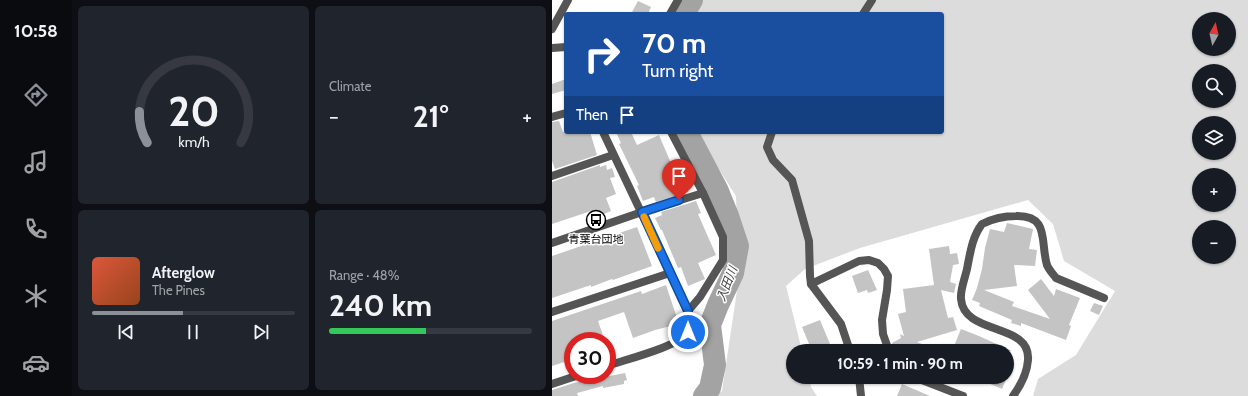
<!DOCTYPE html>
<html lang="en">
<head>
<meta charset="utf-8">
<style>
  :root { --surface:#171b24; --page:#20242c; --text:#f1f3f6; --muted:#9ea1a6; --line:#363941; --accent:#8c9099 }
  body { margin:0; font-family:Cabin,"Noto Sans JP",sans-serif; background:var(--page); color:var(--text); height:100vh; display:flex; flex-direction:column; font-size:15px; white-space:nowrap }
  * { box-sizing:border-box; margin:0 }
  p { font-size:13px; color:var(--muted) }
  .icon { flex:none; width:22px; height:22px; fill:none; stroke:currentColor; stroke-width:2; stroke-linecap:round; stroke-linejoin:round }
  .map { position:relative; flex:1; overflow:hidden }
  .side { display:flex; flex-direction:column; gap:6px; padding:6px; background:#0d0f14; width:480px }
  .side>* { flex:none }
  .guide { position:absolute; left:12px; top:12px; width:380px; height:122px; border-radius:4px; box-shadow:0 1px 3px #0004; background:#1a4fa0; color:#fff; overflow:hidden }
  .needle { width:26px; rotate:8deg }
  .tools { position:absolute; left:640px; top:12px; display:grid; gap:8px }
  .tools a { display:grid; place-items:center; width:44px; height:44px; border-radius:50%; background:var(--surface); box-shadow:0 1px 3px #0004; font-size:20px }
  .speed { position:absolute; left:12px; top:332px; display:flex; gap:8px; font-size:20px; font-weight:700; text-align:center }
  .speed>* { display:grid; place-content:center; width:52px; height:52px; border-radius:50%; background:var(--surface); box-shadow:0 1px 3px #0004; line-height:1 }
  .speed .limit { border:6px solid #d22; background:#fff; color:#111 }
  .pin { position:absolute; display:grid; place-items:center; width:34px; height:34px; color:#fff; margin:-41px -17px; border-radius:50% 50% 50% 0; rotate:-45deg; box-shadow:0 0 4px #0007 }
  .pin .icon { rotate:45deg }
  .me { position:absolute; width:44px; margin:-22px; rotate:0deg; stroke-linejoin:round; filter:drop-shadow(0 0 3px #0008) }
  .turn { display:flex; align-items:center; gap:14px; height:84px; padding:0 12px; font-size:18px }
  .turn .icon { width:52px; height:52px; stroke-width:2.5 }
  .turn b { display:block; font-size:28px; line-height:34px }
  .then { display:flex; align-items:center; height:38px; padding:0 12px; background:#0003; gap:8px; font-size:15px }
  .big { font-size:30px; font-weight:700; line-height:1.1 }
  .side .card { flex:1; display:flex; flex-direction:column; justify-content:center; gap:6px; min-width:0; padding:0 14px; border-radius:6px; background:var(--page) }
  .side .dial { align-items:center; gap:0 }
  .dial svg { height:104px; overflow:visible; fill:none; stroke:var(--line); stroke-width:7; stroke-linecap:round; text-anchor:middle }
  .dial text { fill:var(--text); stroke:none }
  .song { display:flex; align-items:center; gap:12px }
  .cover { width:48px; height:48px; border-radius:6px; background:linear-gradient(135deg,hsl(10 70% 55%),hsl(20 70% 35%)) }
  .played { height:4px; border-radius:2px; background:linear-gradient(90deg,var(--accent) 45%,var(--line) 45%) }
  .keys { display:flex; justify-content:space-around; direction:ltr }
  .heat { display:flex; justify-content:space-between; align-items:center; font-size:22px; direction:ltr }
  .charge { height:6px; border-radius:3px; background:linear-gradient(90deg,#34c759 48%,var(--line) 0) }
  .side .tiles { flex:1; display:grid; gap:6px; grid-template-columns:repeat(2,1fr) }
  .trip { position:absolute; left:234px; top:344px; width:228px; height:40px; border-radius:20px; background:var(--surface); box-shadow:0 1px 3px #0004; font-weight:700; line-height:40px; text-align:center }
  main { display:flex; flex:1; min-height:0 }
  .tabs { display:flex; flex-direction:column; width:72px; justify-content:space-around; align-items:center; background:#090b0e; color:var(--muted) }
  .tabs .icon { width:28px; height:28px }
  .tabs .selected { color:var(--accent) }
  .tabs b { font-size:18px; color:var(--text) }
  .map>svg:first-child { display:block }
</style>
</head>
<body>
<main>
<nav class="tabs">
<b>10:58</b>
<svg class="icon selected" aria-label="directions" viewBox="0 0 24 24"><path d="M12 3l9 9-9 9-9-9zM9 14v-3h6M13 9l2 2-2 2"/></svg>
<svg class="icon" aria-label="music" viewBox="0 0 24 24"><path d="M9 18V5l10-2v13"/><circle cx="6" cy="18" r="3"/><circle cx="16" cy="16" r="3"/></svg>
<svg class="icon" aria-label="phone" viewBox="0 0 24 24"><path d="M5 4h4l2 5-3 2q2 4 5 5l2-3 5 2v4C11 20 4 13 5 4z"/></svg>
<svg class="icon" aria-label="climate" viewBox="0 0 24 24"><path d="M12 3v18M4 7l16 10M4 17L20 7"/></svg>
<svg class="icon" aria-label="car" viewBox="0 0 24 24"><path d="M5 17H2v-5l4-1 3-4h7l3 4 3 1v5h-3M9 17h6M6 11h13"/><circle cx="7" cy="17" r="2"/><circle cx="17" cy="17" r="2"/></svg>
</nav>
<section class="side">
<div class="tiles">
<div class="card dial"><svg viewBox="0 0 100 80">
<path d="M14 69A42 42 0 1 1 86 69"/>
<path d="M14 69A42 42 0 0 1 8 45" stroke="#8c9099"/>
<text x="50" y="56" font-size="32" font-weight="700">20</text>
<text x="50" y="72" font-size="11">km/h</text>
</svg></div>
<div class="card"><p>Climate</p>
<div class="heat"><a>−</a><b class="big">21°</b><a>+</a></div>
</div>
<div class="card">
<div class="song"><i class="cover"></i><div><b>Afterglow</b><p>The Pines</p></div></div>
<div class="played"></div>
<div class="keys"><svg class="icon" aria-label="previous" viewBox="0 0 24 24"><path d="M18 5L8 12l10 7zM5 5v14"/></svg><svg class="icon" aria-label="pause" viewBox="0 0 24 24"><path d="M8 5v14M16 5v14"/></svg><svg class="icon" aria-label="next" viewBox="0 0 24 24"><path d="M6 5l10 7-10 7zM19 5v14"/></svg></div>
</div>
<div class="card"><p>Range · 48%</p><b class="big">240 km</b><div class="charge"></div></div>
</div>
</section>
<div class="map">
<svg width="696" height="396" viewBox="0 0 696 396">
  <rect width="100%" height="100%" fill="#fff"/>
  <!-- green -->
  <path fill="#dcdcdc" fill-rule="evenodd" d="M151,0H696V396H481L486,379L524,355L563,291L512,261L501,224L476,200L308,248L253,269L234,286L250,351H241V377H257L259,387L265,396H164L170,391L187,277L184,196L143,132H390V14H145ZM647,19H677V49H647ZM647,71H677V101H647ZM647,123H677V153H647ZM647,175H677V205H647ZM647,227H677V257H647Z"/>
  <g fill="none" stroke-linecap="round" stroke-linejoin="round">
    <!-- river -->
    <g stroke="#a3a3a3" stroke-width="22">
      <polyline points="132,14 140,0"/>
      <polyline points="135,132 165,189 176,216 186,246 181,273 166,305 158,325 163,365 158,388 152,396"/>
    </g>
  </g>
  <!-- building -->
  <g fill="#c4c4c4">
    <polygon points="86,1 99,7 96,14 79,14"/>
    <polygon points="14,79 14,90 0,94 0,84"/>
    <polygon points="7,121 11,132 38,132 45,155 3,169 0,161 0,122"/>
    <polygon points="64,132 79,132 85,145 107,135 124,175 132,172 136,182 133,184 136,192 104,202 102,197 91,201 85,186 87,185 67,144 69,143"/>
    <polygon points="48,165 48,167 54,165 55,170 60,168 63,177 58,178 64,194 54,198 59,211 45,217 42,210 0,224 0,182"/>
    <polygon points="144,201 149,213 146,214 164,255 146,263 153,279 136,286 129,267 126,268 110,230 109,230 103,218 110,215 109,212"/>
    <polygon points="455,223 481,229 477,249 485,250 483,266 462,265 465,286 432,290 462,302 460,306 498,319 476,290 489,279 502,296 504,289 528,298 517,325 519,326 514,340 469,323 469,326 459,323 460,320 427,306 428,303 420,300 425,288 430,269 433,248 438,229 452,232"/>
    <polygon points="85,227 100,266 61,280 60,279 39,287 39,285 0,298 0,256"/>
    <polygon points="397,246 398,254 405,253 407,264 401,265 398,282 404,284 402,293 389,290 396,318 401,317 405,330 365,342 370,344 356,351 353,345 342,348 340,343 349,338 348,334 352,336 346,314 354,312 351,289 382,285 377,249"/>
    <polygon points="316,270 325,290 316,293 315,290 306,293 300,276"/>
    <polygon points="114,285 127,324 103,330 81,338 72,312 46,321 53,341 21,341 21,359 0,366 0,321 89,291 90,294"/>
    <polygon points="542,303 551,306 547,315 538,311"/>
    <polygon points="268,320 278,344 260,351 250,327"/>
    <polygon points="409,329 427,336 460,351 400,351"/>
    <polygon points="73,373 75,380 72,381 72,384 51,388 51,386 25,393 26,396 0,396 0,390 22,383"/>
    <polygon points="422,377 455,377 450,389"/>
    <polygon points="350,384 378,396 345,396"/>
  </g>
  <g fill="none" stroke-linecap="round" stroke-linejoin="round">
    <!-- minor -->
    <g stroke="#555" stroke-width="8">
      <polyline points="118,14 126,0"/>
      <polyline points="311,14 320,0"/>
      <polyline points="0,29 16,0"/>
      <polyline points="0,48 14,47"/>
      <polyline points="0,117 14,113"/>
      <path d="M51,132L136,311C136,318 139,327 136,333C127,346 72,360 55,366"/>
      <polyline points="119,132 151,193 171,237 171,260 148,297 136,311"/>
      <polyline points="220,132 215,147 221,160 240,180 257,241 258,276 259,284 289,324 298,351"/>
      <polyline points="0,176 61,155"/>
      <polyline points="90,212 151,193"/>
      <polyline points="259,284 307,261 317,260 326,263 332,269 336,276 335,290 330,320 331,334 337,351"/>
      <polyline points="0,312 118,273"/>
      <polyline points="307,377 309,396"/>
      <polyline points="362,377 411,396"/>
      <polyline points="0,384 27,375"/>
      <path d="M461,396C469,385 475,374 476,360C479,322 412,336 409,299C408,290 413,278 415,269C418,254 420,237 430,224C440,219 453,216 464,216C498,215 488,242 495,265C497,270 501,274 504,278L552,298"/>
    </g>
    <!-- tertiary -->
    <polyline stroke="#555" stroke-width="8" points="0,243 90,212"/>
  </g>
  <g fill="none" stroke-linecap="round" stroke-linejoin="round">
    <!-- route casing -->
    <g stroke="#114b97" stroke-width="10">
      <polyline id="route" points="127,200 90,212 136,311 137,324 136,332"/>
    </g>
    <!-- route -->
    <use href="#route" stroke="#1a73e8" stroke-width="7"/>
    <!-- slow -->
    <polyline stroke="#f59e0b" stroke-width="7" points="92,217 106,248"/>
  </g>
  <!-- icons -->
  <defs>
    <g id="bus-ring" transform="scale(1)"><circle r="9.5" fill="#fff" stroke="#000" stroke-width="1.5"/><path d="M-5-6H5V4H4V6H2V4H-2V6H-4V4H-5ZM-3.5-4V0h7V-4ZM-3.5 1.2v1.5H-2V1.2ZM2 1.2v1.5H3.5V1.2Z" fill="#000"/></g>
  </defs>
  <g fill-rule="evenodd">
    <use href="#bus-ring" x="44" y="220"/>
  </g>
  <g text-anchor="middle" stroke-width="3" stroke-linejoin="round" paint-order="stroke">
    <!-- poi labels -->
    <g font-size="11" fill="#000" stroke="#fff">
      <text x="44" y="243">青葉台団地</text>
    </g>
    <!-- water labels -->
    <g font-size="12" font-style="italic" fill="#444" stroke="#fff">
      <text transform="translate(175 284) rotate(-69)" y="4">入田川</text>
    </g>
  </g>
</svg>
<div class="tools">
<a><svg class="needle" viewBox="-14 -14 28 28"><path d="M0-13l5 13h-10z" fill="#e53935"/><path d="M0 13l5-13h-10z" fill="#9ea1a6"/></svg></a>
<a><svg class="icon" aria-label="search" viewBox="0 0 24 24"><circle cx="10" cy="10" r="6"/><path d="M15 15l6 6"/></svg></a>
<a><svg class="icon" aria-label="layers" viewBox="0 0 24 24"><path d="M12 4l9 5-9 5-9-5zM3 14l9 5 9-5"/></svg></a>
<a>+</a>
<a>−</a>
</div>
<div class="speed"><div class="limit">30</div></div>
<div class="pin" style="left:127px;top:200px;background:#d93025"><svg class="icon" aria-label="arrive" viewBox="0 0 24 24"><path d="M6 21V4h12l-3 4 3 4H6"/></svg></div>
<svg class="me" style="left:136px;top:332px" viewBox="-20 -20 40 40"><circle r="17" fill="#1a73e8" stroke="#fff" stroke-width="3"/><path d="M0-11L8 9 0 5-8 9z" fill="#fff"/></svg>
<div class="trip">10:59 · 1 min · 90 m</div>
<div class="guide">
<div class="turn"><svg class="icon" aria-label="right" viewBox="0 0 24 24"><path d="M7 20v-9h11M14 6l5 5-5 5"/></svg><div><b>70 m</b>Turn right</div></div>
<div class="then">Then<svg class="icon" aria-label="arrive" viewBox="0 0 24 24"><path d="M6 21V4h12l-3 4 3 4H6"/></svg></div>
</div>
</div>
</main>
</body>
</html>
